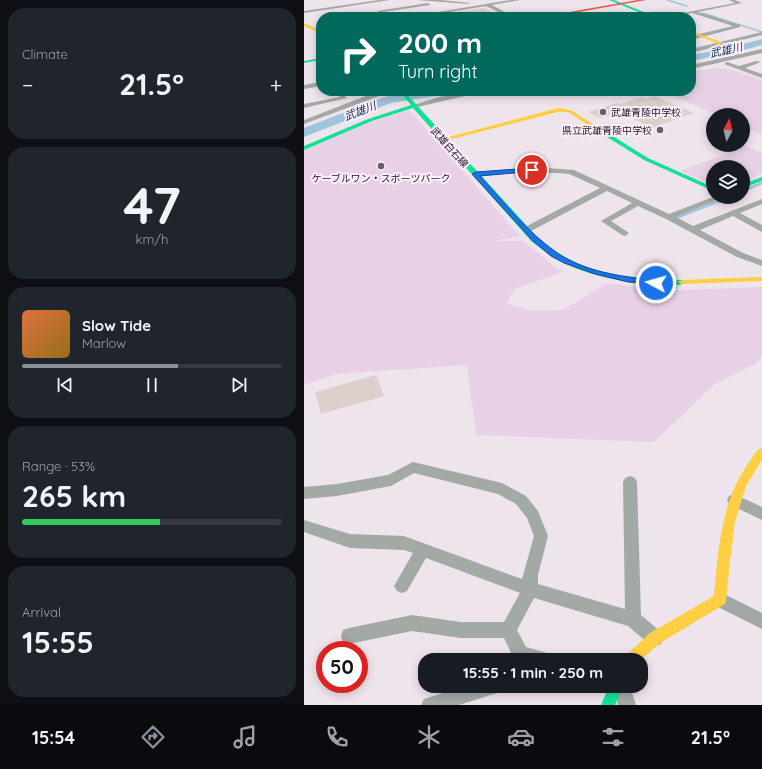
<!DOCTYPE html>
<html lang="en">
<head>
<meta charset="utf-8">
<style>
  :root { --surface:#171b24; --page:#20242c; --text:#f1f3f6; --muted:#9ea1a6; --line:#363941; --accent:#8c9099 }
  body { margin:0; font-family:Quicksand,"Noto Sans JP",sans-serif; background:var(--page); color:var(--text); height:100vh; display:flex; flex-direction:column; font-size:15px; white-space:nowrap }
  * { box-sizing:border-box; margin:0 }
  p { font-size:13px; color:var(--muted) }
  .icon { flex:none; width:22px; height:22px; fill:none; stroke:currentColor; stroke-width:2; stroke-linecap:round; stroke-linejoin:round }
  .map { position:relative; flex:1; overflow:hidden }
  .panel { display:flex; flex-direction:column; gap:8px; padding:8px; background:#0d0f14; width:304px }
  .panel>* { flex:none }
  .top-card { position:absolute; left:12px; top:12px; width:380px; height:84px; border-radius:16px; box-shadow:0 2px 10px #0003; background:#00695c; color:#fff; overflow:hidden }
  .needle { width:26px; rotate:7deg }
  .fabs { position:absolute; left:402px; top:108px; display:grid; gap:8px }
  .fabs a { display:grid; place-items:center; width:44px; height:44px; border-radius:50%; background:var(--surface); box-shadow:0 2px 10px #0003; font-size:20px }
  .speed { position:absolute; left:12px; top:641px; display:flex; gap:8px; font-size:20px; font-weight:700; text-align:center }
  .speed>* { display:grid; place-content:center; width:52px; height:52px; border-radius:50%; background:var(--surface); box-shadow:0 2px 10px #0003; line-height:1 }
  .speed .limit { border:6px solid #d22; background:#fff; color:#111 }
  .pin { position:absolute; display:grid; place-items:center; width:34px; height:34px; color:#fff; margin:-17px; border:2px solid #fff; border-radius:50%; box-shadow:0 1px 4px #0007 }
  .me { position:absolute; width:44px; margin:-22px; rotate:276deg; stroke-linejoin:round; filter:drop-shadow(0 0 3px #0008) }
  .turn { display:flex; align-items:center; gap:14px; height:84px; padding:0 16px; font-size:18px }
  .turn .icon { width:52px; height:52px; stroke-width:2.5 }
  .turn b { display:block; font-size:28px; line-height:34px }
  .big { font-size:30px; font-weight:800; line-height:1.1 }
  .panel .card { flex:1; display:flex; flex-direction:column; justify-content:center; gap:6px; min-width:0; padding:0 14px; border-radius:16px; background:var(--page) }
  .panel .dial { align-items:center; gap:0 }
  .dial b { font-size:52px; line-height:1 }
  .song { display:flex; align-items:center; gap:12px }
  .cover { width:48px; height:48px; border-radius:6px; background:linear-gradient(135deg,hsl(20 70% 55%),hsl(40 70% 35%)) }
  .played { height:4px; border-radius:2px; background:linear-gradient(90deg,var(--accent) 60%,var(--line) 60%) }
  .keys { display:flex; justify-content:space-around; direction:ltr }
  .heat { display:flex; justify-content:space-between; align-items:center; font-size:22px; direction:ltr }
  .charge { height:6px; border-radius:3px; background:linear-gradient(90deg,#34c759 53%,var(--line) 0) }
  .trip { position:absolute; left:114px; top:653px; width:230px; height:40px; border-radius:16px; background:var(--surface); box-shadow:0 2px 10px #0003; font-weight:800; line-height:40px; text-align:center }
  .tabs { display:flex; height:64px; justify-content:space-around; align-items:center; background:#090b0e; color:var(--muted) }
  .tabs .icon { width:28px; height:28px }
  .tabs .selected { color:var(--accent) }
  .tabs b { font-size:18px; color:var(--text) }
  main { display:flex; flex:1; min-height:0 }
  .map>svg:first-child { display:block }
</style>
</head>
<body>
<main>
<section class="panel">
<div class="card"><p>Climate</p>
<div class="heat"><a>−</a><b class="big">21.5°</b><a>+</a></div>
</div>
<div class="card dial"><b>47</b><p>km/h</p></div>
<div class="card">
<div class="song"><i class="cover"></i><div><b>Slow Tide</b><p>Marlow</p></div></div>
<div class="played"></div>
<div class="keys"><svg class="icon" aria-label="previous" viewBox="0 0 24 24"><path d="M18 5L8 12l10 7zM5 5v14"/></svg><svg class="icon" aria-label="pause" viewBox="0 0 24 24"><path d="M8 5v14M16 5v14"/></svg><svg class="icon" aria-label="next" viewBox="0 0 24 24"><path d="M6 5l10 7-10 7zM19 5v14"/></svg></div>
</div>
<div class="card"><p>Range · 53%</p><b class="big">265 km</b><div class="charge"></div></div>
<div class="card"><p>Arrival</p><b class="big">15:55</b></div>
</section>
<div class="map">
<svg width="458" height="705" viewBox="0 0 458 705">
  <rect width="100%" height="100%" fill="#eee4ec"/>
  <!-- green -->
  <g fill="#e8d1e6">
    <polygon points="413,68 426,69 458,80 458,135 439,127 439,115 413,115 358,91 387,91 387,72"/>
    <polygon points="101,111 106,111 216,236 191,241 219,241 258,272 211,289 202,303 227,311 259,310 304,283 357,291 458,287 458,357 452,364 411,384 350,442 172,435 163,365 32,374 0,385 0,150 67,122"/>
    <polygon points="441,146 458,153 458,174 439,181 439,167 409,167 409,185 377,171"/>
  </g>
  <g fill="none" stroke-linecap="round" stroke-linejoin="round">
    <!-- stream-far1 -->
    <g stroke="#a0c4dc" stroke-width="1.5">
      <polyline points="363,0 383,6"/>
      <polyline points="399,13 458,32"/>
    </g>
    <!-- stream -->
    <g stroke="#a0c4dc" stroke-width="2.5">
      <polyline points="439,191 458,183"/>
      <polyline points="372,218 425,197"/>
    </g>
    <!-- river -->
    <g fill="#a0c4dc" fill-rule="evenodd">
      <polygon points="458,39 458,45 433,52 387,61 387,55 432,46"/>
      <polygon points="116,91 144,91 142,94 138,95 87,103 0,137 0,128 80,97"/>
    </g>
  </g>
  <!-- building -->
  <g fill="#ddd0cc">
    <polygon points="180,8 198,17 147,17 147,13"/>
    <polygon points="350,96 390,113 348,128 315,112 296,118 284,112 313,103 316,104 338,97 342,99"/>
    <polygon points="72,375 80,396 17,414 11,392"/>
  </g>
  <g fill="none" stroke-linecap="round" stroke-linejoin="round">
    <!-- street -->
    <g fill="#a3aaa6" fill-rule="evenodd">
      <polygon points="75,0 86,0 0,13 0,11"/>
      <polygon points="113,0 137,0 166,3 164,4"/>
      <polygon points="206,0 216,0 188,5 210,17 204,17 182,6 115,17 104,17"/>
      <polygon points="425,0 431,0 438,3 394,12 436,25 436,27 387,40 387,36 429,26 388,13 368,17 358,17 431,3"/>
      <polygon points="124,3 126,5 79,12 85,17 80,17 73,11"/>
      <polygon points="458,32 458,35 387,53 387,49"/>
      <polygon points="458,49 458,53 387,69 387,65"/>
      <polygon points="452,61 457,62 441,68 458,74 458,78 420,64 423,62 435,66"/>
      <polygon points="17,82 17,86 0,89 0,85"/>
      <polygon points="30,91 36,91 43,98 0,108 0,104 36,97"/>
      <polygon points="79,91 89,91 0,124 0,120 59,97"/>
      <polygon points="170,91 183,91 109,108 106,106 135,97"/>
      <polygon points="219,168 243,168 270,170 365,214 409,197 420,197 372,217 389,226 458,199 458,204 436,213 458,225 458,232 429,216 396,230 439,253 458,260 458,266 433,257 362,219 334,206 307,221 325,233 321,236 318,235 297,221 328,203 303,191 225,232 219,232 218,230 219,228 296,188 265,174 255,173 219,173 172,176 168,174 172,172"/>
      <polygon points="109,462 198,483 222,496 234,511 244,536 234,575 234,584 321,609 319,482 321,478 326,476 331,478 333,482 337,615 357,632 359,638 357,644 351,646 345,644 324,626 230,598 213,630 222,647 247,654 249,660 207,660 208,655 200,638 157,638 108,631 45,644 39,642 37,636 39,630 45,628 108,615 157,622 200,622 216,593 122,558 103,591 98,593 93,591 90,586 109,553 100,550 46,548 0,532 0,520 46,534 100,536 218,579 230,536 223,518 212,504 194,494 110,473 87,486 33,496 0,499 0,487 33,484 84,475"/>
      <polygon points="430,494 458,507 458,520 425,504 423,500 425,496"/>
      <polygon points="416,592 458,613 458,629 410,605 408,600 410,595"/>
      <polygon points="161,686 199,686 196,692 155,705 117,705 120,699"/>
      <polygon points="308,686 326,686 332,705 314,705"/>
    </g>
    <!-- fast -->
    <g fill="#16e098" fill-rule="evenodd">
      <polygon points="305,0 310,0 352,17 347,17"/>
      <polygon points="17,58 17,60 0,63 0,61"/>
      <path d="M95,91H100L234,238C242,245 250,252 259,256C295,276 337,280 378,280L382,282C377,287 365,285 358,284C322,283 286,277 254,260C244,255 237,248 228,242L109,108L68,121L0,150V146L64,119L107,105Z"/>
      <polygon points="295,130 299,130 344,158 409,187 409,191 340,160 295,132"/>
      <polygon points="458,177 458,181 439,188 439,184"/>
      <polygon points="305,686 319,686 311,705 297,705"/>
    </g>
    <!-- slow -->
    <g fill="#ffcf43" fill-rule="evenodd">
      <polygon points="0,23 17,31 17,34 0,26"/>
      <polygon points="387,31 417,42 418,43 415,44 387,33"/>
      <polygon points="254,108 267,110 300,131 295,132 264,112 254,112 140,141 137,139"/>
      <polygon points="458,277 458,281 378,284 374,282 378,280"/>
      <path d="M458,448V460L442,486L431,522L426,561L422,600L421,604L356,643L337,660H320L322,655L346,633L410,596C414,550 417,500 446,461C449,456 452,450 458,448Z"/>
    </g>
    <!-- jam -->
    <polygon fill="#f24e42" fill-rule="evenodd" points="334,0 342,0 246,17 237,17"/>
  </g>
  <!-- route -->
  <path fill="#1a73e8" stroke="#114b97" d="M228,168L231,170L230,171L176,176C200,202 223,232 252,252C280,272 319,277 352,280L355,281V284L324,282L291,274L260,263L247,256L229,241L168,174L172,172Z"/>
  <!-- markers -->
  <g fill="#665f65" stroke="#feeefd" stroke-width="1.5">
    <circle cx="299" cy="112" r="4"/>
    <circle cx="356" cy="130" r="4"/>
    <circle cx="77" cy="166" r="4"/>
  </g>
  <g text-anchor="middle" stroke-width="4" stroke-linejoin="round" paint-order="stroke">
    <!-- far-poi labels -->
    <g font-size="10" fill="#1d181d" stroke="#feeefd" text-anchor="start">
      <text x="307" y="116">武雄青陵中学校</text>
      <text x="348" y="134" text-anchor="end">県立武雄青陵中学校</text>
      <text x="77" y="182" text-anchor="middle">ケーブルワン・スポーツパーク</text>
    </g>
    <!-- far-street labels -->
    <g font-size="10" fill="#1d181d" stroke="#feeefd">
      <text transform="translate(146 147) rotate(48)" y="4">武雄白石線</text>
    </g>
    <!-- far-water labels -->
    <g font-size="11" font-style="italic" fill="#07384d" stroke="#feeefd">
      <text transform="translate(422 50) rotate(-13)" y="4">武雄川</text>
      <text transform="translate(56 111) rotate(-21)" y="4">武雄川</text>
    </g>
  </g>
</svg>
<div class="fabs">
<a><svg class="needle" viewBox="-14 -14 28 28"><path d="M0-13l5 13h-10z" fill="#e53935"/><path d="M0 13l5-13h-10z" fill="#9ea1a6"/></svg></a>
<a><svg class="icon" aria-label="layers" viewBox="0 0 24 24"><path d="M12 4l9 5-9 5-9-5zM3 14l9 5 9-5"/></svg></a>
</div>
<div class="speed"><div class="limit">50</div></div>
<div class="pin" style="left:228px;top:170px;background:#d93025"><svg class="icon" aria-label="arrive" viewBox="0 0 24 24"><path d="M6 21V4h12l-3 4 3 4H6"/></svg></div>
<svg class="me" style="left:352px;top:283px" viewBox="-20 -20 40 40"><circle r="17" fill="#1a73e8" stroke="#fff" stroke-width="3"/><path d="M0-11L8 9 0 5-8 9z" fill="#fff"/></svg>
<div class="trip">15:55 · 1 min · 250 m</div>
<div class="top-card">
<div class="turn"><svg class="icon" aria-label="right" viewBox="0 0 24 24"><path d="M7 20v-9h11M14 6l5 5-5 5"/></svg><div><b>200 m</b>Turn right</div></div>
</div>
</div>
</main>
<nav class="tabs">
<b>15:54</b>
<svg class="icon selected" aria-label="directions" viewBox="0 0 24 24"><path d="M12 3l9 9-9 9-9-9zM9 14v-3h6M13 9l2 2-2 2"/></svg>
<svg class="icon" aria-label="music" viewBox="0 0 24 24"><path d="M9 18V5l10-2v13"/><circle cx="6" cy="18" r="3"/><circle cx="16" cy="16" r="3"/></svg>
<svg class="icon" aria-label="phone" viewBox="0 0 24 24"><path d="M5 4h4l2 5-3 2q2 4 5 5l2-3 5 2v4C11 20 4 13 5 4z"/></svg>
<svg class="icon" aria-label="climate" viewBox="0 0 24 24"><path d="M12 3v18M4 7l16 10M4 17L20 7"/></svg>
<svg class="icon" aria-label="car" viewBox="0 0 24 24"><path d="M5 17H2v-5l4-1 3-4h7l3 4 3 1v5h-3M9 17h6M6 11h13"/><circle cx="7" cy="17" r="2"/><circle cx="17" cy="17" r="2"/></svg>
<svg class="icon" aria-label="filters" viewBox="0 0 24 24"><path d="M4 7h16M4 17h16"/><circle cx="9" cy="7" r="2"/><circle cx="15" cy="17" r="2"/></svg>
<b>21.5°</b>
</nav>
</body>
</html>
